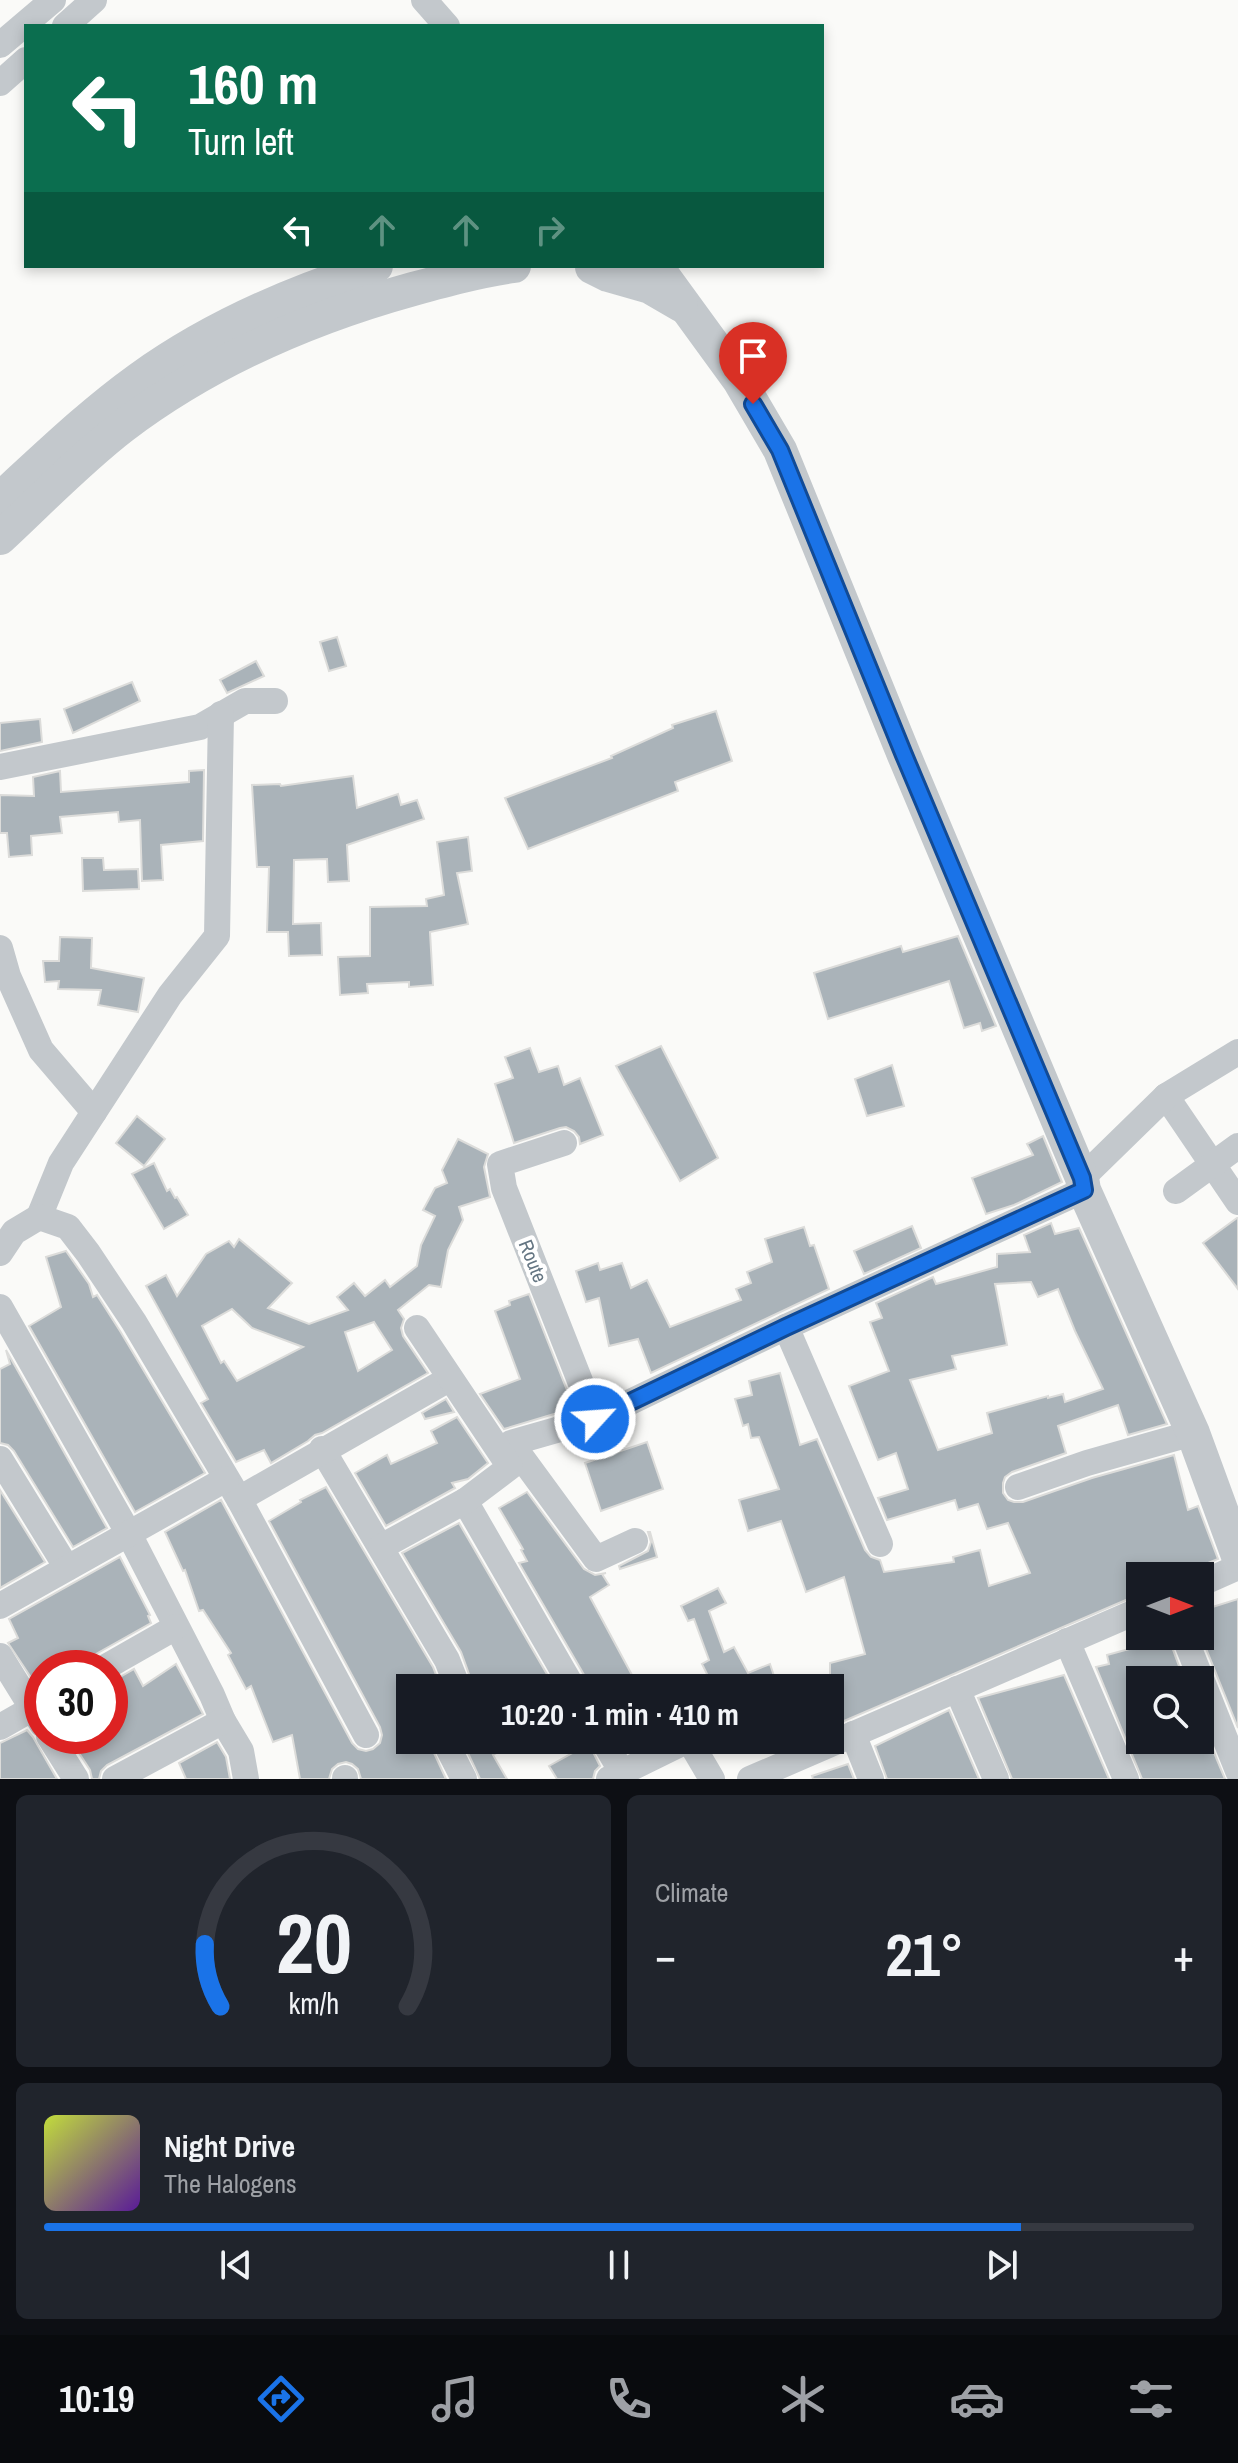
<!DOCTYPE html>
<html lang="en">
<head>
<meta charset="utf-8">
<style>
  :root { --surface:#171b24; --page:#20242c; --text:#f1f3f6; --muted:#9ea1a6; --line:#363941; --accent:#1a73e8 }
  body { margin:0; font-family:"Archivo Narrow",sans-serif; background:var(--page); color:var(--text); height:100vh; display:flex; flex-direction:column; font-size:30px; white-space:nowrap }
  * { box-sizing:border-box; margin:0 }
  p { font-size:26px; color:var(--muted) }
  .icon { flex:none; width:44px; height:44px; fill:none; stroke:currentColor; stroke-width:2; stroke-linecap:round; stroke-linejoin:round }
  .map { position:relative; height:1779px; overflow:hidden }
  .panel { display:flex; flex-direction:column; gap:16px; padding:16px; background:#0d0f14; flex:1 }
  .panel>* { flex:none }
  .banner { position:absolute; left:24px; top:24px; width:800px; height:244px; border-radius:0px; box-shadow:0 4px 12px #0003; background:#0b6e4f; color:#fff; overflow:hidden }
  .needle { width:52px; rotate:90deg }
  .buttons { position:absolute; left:1126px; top:1562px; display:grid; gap:16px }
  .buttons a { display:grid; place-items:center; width:88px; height:88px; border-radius:0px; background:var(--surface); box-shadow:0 4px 12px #0003; font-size:40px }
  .speed { position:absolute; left:24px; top:1650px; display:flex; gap:16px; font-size:40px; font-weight:700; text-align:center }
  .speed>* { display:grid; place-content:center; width:104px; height:104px; border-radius:50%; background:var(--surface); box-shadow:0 4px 12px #0003; line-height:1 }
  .speed .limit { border:12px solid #d22; background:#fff; color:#111 }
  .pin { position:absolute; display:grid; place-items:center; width:68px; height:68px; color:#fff; margin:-82px -34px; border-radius:50% 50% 50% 0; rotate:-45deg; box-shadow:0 0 8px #0007 }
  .pin .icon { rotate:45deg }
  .me { position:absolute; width:88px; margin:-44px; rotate:64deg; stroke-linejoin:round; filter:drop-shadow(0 0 6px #0008) }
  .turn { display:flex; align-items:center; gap:28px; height:168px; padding:0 32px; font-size:36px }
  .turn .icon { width:104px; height:104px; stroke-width:2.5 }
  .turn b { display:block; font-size:56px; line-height:68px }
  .lanes { display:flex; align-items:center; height:76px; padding:0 32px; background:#0003; justify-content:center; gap:40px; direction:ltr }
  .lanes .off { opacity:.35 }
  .big { font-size:60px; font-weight:700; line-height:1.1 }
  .panel .card { flex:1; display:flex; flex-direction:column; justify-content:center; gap:12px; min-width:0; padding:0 28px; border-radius:12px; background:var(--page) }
  .panel .dial { align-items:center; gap:0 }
  .dial svg { height:208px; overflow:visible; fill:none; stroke:var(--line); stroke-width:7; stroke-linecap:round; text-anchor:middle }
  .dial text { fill:var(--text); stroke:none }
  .song { display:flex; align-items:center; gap:24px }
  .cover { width:96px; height:96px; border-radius:12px; background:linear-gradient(135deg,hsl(70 70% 55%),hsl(270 70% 35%)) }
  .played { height:8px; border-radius:4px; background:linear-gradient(90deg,var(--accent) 85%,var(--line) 85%) }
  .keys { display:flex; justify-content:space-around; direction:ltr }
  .heat { display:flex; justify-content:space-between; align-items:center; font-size:44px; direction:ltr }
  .panel .tiles { flex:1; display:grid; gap:16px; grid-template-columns:1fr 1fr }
  .card:last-child { grid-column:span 2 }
  .trip { position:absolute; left:396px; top:1674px; width:448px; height:80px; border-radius:0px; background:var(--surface); box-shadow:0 4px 12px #0003; font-weight:700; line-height:80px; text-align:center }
  .dock { display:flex; height:128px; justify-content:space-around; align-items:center; background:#090b0e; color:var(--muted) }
  .dock .icon { width:56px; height:56px }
  .dock .active { color:var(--accent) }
  .dock b { font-size:36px; color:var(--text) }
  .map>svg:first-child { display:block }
</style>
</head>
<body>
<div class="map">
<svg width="1238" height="1779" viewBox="0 0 1238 1779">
  <rect width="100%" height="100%" fill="#fafaf8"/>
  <!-- building -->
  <g fill="#aab3b9" stroke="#dcdcda" stroke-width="2" fill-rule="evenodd">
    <polygon points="337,637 346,666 329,671 320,642"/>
    <polygon points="256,661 264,676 227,693 220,680"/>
    <polygon points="132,682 140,701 73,733 64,709"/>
    <polygon points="716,711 732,761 675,782 678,791 528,849 505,798 612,758 611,756 673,728 672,725"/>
    <polygon points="40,719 42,742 0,751 0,723"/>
    <polygon points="204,770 203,841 161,845 163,880 142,881 140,820 119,822 118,812 60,817 62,833 31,836 32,855 9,857 7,833 0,833 0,795 34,796 33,777 60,771 61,792 189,782 189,771"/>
    <polygon points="353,776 357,808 398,794 401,805 417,800 424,819 347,845 349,881 328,882 327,859 294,860 293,924 321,923 322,955 289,956 288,932 267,932 269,867 257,867 252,785 280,784 281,786"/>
    <polygon points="468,837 472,871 457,873 468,924 430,932 433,985 409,987 409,982 367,984 368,993 340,995 338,957 370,956 370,907 427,906 426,899 444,895 437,842"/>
    <polygon points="82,858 103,858 104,870 138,869 139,889 83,891"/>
    <polygon points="958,936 996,1026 982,1031 980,1023 964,1028 949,981 828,1019 814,973 901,946 903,952"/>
    <polygon points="60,937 92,938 91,968 144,978 138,1012 98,1005 101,990 58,989 59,981 45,982 43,961 59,961"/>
    <polygon points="661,1046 718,1158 680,1181 616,1066"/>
    <polygon points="530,1048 539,1072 558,1066 564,1085 580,1078 603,1135 580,1144 579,1137 574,1131 566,1127 560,1128 514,1143 495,1084 513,1078 505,1057"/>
    <polygon points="892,1065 904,1106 867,1116 855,1079"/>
    <polygon points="137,1116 165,1139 144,1166 116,1143"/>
    <polygon points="1043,1136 1062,1182 1014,1205 986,1214 972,1178 1033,1155 1027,1144"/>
    <path d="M458,1139L488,1154L484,1167L490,1197L459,1207L463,1220L448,1250L441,1287L429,1285L398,1310L404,1319L401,1328L403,1336L428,1373L322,1433L315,1435L308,1441L271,1463L264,1450L236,1462L201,1403L208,1399L146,1286L166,1275L177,1296L206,1254L229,1241L234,1247L239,1239L292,1283L268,1308L309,1324L348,1310L337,1297L354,1283L365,1296L385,1280L390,1287L417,1266L421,1245L435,1216L423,1210L435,1188L447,1183L442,1170ZM232,1309L252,1328L303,1347L237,1381L224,1361L221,1363L202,1326ZM374,1322L392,1350L358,1371L345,1332Z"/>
    <polygon points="154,1163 167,1191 170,1189 175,1198 177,1197 188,1215 164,1229 132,1174"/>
    <polygon points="1237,1218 1238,1218 1238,1289 1203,1243"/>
    <path d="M1051,1223L1055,1234L1079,1228L1167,1424L1128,1435L1118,1405L1058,1426L1066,1453L1012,1472L1005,1477L1003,1483V1493L1008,1500L1014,1502H1023L1092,1478L1174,1455L1188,1510L1198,1506L1218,1559L1193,1569L1186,1576H1140V1594L830,1727V1663L865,1654L844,1577L806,1592L781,1521L748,1531L739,1500L779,1489L759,1437L751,1438L748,1424L743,1426L735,1399L752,1395L749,1381L780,1373L800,1445L817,1439L865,1550L871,1557L880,1560L884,1572L954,1562L953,1557L980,1550L989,1586L1030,1573L1008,1523L987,1529L978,1504L958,1510L955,1500L887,1520L878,1498L908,1489L896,1453L878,1460L849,1386L889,1371L870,1322L882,1318L876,1303L933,1277L936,1284L997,1267V1254L1030,1252L1024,1235ZM1031,1282L1038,1297L1058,1289L1075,1331L1103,1389L1065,1402L1063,1394L1048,1398V1396L987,1413L992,1433L938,1450L910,1380L956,1369L952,1356L1007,1345L995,1284Z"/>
    <polygon points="912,1226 921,1248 864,1274 854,1251"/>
    <polygon points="804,1227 810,1246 814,1245 829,1289 651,1373 638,1339 609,1346 599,1298 586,1302 576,1271 598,1263 600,1270 622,1263 631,1288 647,1280 670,1327 741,1300 736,1289 751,1283 747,1272 772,1262 765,1239"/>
    <polygon points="66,1251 89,1284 93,1297 97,1295 120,1331 205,1473 135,1512 29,1326 61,1307 46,1257"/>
    <polygon points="529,1294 574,1408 504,1429 480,1394 520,1379 495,1311 510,1305 509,1301"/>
    <polygon points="6,1350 107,1528 73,1547 14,1451 8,1445 0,1443 0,1369 10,1364"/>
    <polygon points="446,1399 454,1412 425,1419 422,1413"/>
    <polygon points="457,1417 488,1463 468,1479 452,1483 455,1488 386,1526 355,1473 387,1455 391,1464 437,1443 431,1431"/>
    <polygon points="647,1442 663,1489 601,1511 585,1463"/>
    <polygon points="326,1487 433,1667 441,1688 410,1688 410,1740 428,1740 446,1779 361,1779 358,1769 352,1764 346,1762 338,1764 332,1769 329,1779 300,1779 292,1735 273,1742 251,1686 246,1689 228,1655 231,1653 203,1610 199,1611 185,1570 183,1571 165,1532 221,1500 352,1743 358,1749 366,1751 373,1749 380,1743 382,1735 380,1727 269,1521 301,1502 300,1500"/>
    <polygon points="0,1490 45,1562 0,1588"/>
    <polygon points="527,1492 584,1569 595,1575 606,1573 602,1574 609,1585 590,1597 639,1688 589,1688 587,1680 519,1563 527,1561 521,1550 523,1549 499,1508"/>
    <polygon points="459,1523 555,1688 474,1688 461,1652 402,1553"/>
    <polygon points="648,1532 650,1532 657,1557 620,1569 619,1566 648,1551 651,1542"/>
    <polygon points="120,1557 150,1615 148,1616 151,1623 96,1654 90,1661 88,1668 42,1668 42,1687 38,1688 8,1643 18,1638 9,1619"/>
    <polygon points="718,1588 726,1603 709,1611 724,1652 734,1647 748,1673 770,1664 778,1688 712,1688 713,1686 702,1664 709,1660 694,1619 688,1621 681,1606"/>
    <polygon points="1238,1599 1238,1728 1201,1636 1212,1636 1203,1610"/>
    <polygon points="1148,1636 1168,1636 1184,1680 1140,1680 1140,1740 1200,1740 1200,1719 1225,1779 1142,1779 1096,1667 1109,1664 1107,1655 1151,1643"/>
    <polygon points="176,1664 203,1714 107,1765 101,1771 99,1779 92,1779 90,1770 68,1736 110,1736 110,1683 134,1669 143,1686"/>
    <polygon points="1064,1675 1109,1779 1012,1779 978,1698"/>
    <polygon points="949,1710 979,1779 887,1779 875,1746"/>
    <polygon points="27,1730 33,1737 57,1779 0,1779 0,1743"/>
    <polygon points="462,1740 520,1740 493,1755 507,1779 480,1779"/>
    <polygon points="567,1740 587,1740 600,1766 595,1771 593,1779 557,1779 549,1766 574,1752"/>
    <polygon points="622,1740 652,1740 628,1752"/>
    <polygon points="217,1742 226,1757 230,1779 186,1779 179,1763"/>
    <polygon points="848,1764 854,1779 813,1779 812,1776"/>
  </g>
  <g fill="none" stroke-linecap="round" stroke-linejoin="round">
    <!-- minor -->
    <g stroke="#c3c8cc" stroke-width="26">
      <polyline points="424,0 447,26"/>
      <polyline points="65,26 94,0"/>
      <polyline points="0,45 53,0"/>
      <polyline points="0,83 26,60"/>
      <polyline points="0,767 200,727 245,701 275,701"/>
      <polyline points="0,948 8,976 41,1050 94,1112"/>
      <polyline points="1166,1096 1238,1202"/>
      <polyline points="564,1143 500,1164 504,1188 595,1419"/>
      <polyline points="1082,1178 1166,1096 1238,1052"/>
      <polyline points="1176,1191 1238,1146"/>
      <polyline points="39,1217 61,1163 170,995 217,936 221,714"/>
      <polyline points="0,1253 14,1232 39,1217 68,1227 88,1253 134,1322 239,1499 366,1735"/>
      <polyline points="0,1307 129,1534 212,1695 223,1721 241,1751 246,1779"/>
      <polyline points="786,1327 880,1544"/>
      <polyline points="322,1449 447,1660 458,1688"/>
      <polyline points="0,1459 67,1568"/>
      <polyline points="1018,1487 1087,1463 1193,1433"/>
      <polyline points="239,1499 449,1379"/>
      <polyline points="465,1501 573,1688"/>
      <polyline points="635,1541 596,1559 511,1443 595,1419 786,1327 1084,1190"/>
      <polyline points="381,1547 465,1501 510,1467 417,1328"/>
      <polyline points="1200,1584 1238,1567"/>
      <polyline points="0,1606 226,1479"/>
      <polyline points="1184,1636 1238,1771"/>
      <polyline points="1067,1641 1126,1779"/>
      <polyline points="0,1656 42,1724"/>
      <polyline points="104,1668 176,1627"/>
      <polyline points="957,1689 996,1779"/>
      <polyline points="0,1727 42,1703"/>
      <polyline points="853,1734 871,1779"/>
      <polyline points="49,1736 76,1779"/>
      <polyline points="444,1740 464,1779"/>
      <polyline points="603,1740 622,1772"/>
      <polyline points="689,1740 712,1779"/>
      <polyline points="345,1778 345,1779"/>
      <polyline points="115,1779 223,1721"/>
      <polyline points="609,1779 688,1740"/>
      <polyline points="750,1779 1140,1610"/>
    </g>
    <!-- tertiary -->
    <g stroke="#c3c8cc" stroke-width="34">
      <polyline points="656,266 739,380 780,450 904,755 1082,1178 1084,1190 1193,1433 1238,1556"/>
      <polyline points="592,267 608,275 650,287 681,305"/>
      <path d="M0,499C45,458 89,415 139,379C211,327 292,292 376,266"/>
      <path d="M0,538C40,501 78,461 122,427C209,361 308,318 413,289C446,280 479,271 514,266"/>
    </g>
  </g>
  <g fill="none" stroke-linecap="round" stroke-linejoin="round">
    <!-- route casing -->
    <g stroke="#114b97" stroke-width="20">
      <polyline id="route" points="595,1419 786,1327 1084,1190 1082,1178 904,755 780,450 753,404"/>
    </g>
    <!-- route -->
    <use href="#route" stroke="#1a73e8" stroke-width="14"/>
  </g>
  <g text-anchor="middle" stroke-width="8" stroke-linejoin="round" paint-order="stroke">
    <!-- street labels -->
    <g font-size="20" fill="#657683" stroke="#fff">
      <text transform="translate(533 1261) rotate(68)" y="7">Route</text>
    </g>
  </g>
</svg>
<div class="buttons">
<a><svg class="needle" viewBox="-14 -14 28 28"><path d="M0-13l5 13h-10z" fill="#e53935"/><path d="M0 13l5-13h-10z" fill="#9ea1a6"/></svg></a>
<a><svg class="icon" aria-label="search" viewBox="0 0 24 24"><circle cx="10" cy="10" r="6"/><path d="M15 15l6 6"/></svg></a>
</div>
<div class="speed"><div class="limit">30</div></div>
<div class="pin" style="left:753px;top:404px;background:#d93025"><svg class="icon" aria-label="arrive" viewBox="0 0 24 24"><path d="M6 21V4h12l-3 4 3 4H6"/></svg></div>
<svg class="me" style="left:595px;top:1419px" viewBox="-20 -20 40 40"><circle r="17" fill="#1a73e8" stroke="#fff" stroke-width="3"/><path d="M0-11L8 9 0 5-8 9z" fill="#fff"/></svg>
<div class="trip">10:20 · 1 min · 410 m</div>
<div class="banner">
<div class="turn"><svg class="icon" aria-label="left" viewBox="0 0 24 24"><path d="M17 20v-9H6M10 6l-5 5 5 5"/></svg><div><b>160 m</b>Turn left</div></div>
<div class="lanes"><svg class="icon" aria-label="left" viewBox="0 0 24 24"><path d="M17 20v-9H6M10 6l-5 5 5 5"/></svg><svg class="icon off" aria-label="ahead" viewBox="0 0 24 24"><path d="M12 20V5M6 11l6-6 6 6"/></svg><svg class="icon off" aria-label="ahead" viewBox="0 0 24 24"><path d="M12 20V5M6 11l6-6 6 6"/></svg><svg class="icon off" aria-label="right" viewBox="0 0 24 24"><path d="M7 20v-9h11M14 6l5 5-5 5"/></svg></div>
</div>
</div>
<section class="panel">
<div class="tiles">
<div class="card dial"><svg viewBox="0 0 100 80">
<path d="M14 69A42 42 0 1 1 86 69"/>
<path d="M14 69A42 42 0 0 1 8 45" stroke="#1a73e8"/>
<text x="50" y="56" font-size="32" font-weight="700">20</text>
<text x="50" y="72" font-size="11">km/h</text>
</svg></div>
<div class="card"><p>Climate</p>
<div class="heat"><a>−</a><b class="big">21°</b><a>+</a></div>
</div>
<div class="card">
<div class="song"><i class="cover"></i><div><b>Night Drive</b><p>The Halogens</p></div></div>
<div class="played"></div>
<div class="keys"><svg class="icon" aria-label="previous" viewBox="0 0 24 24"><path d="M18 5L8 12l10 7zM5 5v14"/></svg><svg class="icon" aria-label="pause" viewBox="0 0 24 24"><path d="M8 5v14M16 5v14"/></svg><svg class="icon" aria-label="next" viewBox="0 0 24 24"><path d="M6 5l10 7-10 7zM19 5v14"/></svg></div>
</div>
</div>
</section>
<nav class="dock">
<b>10:19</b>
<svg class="icon active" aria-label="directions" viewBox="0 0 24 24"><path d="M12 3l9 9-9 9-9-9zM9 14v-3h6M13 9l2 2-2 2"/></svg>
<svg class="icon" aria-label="music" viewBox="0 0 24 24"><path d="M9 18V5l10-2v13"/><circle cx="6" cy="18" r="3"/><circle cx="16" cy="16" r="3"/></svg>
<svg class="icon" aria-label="phone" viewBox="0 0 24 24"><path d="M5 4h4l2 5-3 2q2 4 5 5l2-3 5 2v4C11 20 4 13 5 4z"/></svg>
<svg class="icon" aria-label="climate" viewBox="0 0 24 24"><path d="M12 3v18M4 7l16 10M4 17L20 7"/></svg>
<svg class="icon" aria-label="car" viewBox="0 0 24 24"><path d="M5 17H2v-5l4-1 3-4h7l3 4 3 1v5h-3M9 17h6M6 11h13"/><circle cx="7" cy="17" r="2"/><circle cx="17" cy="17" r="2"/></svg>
<svg class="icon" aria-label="filters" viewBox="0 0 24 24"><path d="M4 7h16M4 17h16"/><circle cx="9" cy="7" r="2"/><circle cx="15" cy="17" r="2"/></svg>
</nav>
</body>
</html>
